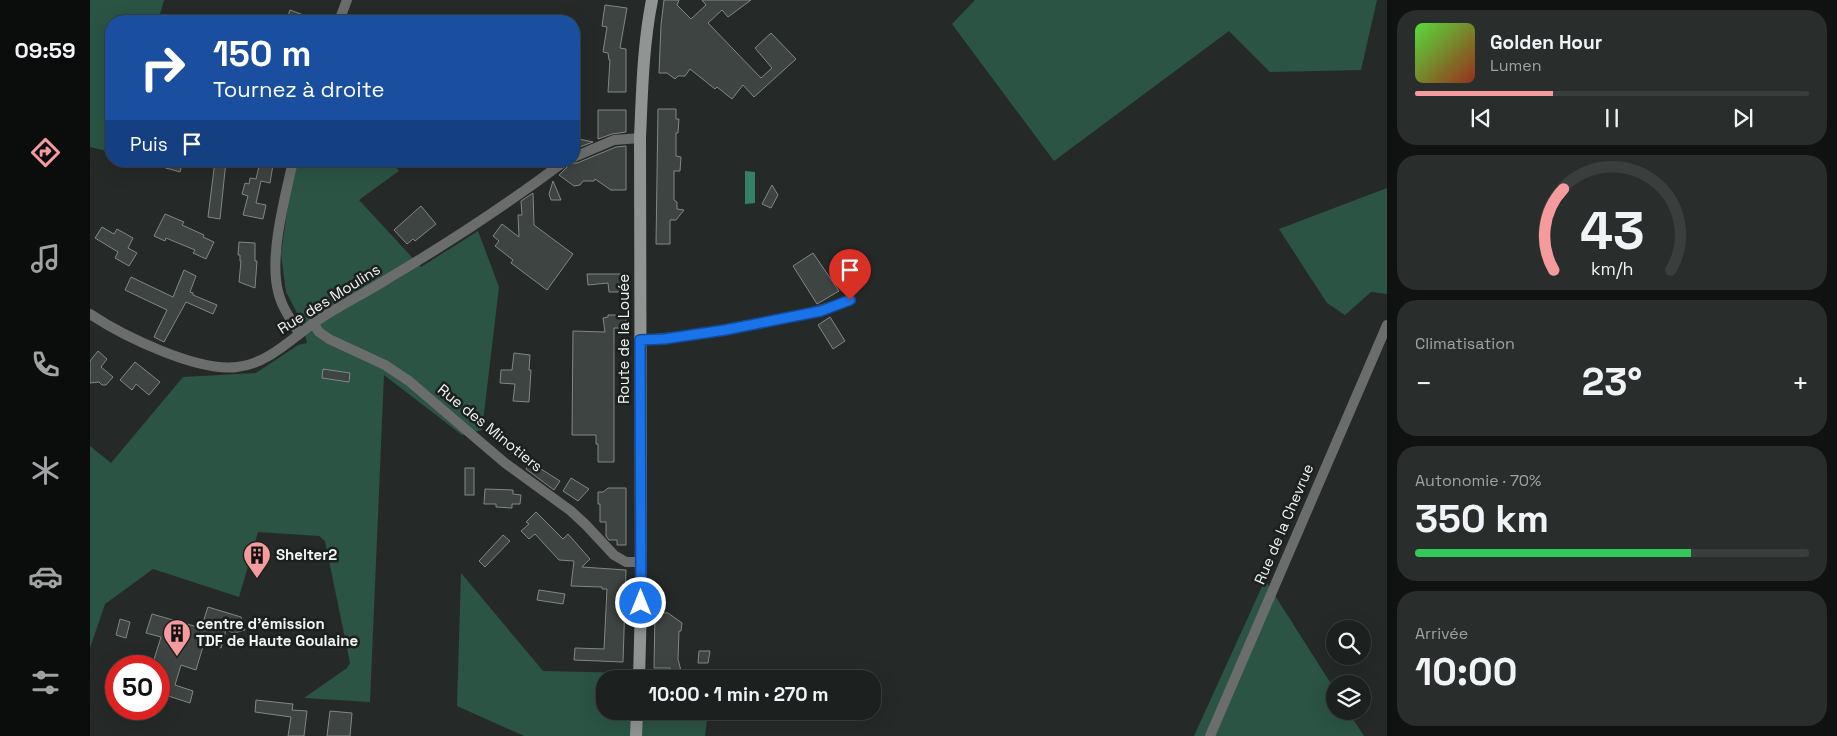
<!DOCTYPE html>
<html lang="fr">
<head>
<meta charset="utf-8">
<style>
  :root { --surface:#1c201e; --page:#292d2b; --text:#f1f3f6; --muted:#a0a3a4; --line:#3a3e3c; --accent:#f59b9d }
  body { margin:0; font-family:"Space Grotesk",sans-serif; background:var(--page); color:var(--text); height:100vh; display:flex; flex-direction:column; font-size:19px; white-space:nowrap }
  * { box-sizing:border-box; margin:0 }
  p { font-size:16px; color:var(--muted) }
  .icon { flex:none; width:28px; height:28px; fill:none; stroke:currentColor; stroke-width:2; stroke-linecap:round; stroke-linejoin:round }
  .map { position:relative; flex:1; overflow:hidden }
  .details { display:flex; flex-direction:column; gap:10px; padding:10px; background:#0f1210; width:450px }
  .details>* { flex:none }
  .hud { position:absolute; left:15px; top:15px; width:475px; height:152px; border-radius:20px; box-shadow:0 5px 20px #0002,0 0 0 1px var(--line); background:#1a4fa0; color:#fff; overflow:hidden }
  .controls { position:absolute; left:1236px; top:620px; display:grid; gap:10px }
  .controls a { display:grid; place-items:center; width:45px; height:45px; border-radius:50%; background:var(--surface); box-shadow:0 5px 20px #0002,0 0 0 1px var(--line); font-size:25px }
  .speed { position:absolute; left:15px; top:655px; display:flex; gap:10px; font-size:25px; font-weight:700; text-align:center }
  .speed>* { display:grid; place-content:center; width:65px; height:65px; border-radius:50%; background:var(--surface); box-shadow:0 5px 20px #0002,0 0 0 1px var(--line); line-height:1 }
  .speed .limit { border:8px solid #d22; background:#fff; color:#111 }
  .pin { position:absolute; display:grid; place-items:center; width:42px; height:42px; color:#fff; margin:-51px -21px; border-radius:50% 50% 50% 0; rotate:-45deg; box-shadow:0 0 5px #0007 }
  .pin .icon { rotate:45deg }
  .me { position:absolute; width:55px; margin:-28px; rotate:0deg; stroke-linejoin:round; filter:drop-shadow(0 0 4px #0008) }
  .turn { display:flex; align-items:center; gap:18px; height:105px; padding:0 25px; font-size:22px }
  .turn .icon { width:65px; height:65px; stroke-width:2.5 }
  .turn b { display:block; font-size:35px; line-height:42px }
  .then { display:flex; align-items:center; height:48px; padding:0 25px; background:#0003; gap:10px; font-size:19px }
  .big { font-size:38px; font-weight:700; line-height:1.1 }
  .details .card { flex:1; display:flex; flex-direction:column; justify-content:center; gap:8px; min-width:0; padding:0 18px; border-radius:20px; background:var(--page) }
  .details .dial { align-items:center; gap:0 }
  .dial svg { height:130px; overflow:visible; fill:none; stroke:var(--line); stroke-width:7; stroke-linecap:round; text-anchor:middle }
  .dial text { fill:var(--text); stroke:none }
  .song { display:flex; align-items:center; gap:15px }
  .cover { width:60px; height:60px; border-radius:8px; background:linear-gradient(135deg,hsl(110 70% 55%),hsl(10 70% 35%)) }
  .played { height:5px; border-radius:2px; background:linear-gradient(90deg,var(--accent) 35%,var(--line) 35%) }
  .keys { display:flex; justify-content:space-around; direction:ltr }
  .heat { display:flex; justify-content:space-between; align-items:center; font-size:28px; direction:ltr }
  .charge { height:8px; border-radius:4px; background:linear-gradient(90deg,#34c759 70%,var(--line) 0) }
  .trip { position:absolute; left:506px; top:670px; width:285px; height:50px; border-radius:20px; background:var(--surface); box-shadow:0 5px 20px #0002,0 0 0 1px var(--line); font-weight:700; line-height:50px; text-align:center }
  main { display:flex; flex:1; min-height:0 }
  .tabs { display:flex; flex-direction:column; width:90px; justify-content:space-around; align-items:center; background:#0b0d0c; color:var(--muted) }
  .tabs .icon { width:35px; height:35px }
  .tabs .current { color:var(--accent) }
  .tabs b { font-size:22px; color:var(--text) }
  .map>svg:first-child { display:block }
</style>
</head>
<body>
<main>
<nav class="tabs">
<b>09:59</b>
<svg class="icon current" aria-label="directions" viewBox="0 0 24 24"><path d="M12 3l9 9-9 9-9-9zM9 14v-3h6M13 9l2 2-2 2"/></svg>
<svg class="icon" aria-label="music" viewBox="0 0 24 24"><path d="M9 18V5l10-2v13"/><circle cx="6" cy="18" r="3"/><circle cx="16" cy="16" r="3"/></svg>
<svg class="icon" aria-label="phone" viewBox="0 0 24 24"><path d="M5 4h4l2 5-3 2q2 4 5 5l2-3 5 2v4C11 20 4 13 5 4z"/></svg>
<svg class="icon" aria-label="climate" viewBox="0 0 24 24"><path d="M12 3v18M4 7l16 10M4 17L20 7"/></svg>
<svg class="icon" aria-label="car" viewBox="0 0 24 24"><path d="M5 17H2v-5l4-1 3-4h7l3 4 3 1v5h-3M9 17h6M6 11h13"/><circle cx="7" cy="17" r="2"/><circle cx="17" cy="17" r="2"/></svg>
<svg class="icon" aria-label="filters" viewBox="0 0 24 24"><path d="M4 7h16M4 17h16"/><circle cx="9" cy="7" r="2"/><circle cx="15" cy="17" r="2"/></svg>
</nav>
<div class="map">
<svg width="1297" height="736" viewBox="0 0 1297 736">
  <rect width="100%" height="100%" fill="#252a28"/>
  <!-- green -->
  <g fill="#2b5445">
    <polygon points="0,0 74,0 68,21 21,21 21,152 0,147"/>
    <polygon points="885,0 1287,0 1271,70 1180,72 1139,31 964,161 862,24"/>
    <polygon points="208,161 301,161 309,171 269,200 331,267 388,231 409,287 392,430 372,435 294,375 280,702 214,698 257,668 260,663 235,541 229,536 168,532 149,597 63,569 15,604 0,648 0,446 21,463 93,377 166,373 208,345 217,343 212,322 196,292 191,254 200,190"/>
    <polygon points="1297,188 1297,294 1281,292 1255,315 1237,303 1189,229"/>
    <polygon points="371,573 453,671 540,673 540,679 515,679 515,711 618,711 615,736 434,736 367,706"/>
    <polygon points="1175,580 1245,690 1245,711 1258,711 1274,736 1104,736"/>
  </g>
  <!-- water -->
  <polygon fill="#348167" points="655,171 665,172 665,203 655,204"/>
  <!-- building -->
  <g fill="#3e4441" stroke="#828785">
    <polygon points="574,0 589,0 587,5 601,19 616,5 612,0 661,0 638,17 632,10 618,23 671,78 682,68 665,48 681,33 706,59 664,97 653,85 642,99 627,87 625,89 600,69 595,76 588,76 585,79 577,73 569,73 571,25"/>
    <polygon points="515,5 537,8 530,48 536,49 536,92 518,92 520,60 519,60 518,53 513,52 517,27 512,26"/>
    <polygon points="200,10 227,20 227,21 196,21"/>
    <polygon points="568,109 586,109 586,119 589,119 588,133 586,133 586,156 591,157 590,171 584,171 584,200 587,202 587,209 594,210 586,220 580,220 580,244 566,244"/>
    <polygon points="508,110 536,110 536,132 522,134 508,139"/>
    <polygon points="484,138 503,142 487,148 484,148"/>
    <polygon points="536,146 536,190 521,190 505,179 504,181 493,181 490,185 484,186 469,175 481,163 487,163 526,147"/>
    <polygon points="63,161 93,161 90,172 62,164"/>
    <polygon points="125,161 136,161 130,219 118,217"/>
    <polygon points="170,162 183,165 180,183 171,181 166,203 176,205 173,219 153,215 158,196 152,194 155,183 159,184 160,178 166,179"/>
    <polygon points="463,181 471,200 461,200 459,194"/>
    <polygon points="682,185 688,195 681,208 672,204"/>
    <polygon points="443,193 444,225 483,254 457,290 421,263 423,260 405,246 409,241 403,236 412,224 429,237 428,215 432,215 431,201"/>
    <polygon points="331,206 346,224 325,241 323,239 317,244 304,230"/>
    <polygon points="75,214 94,222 92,225 114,235 113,237 124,242 116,259 103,253 105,250 76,238 75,241 64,236"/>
    <polygon points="12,227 24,234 27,229 43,238 38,248 47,253 39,266 25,258 28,252 5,238"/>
    <polygon points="149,242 165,243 165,261 167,261 165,288 149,282 151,261 150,261 150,255 148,255"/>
    <polygon points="723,253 749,291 727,304 703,266"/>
    <polygon points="94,270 106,276 100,292 103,293 103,295 127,305 123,314 96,302 74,342 64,337 77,310 35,290 41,277 83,297"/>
    <polygon points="497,274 536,274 536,292 519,292 518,283 498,285"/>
    <polygon points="518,315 536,315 536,328 524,328 524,462 508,462 508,444 506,444 506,435 482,435 483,331 515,332 513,318 518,317"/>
    <polygon points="740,317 755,341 743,349 728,325"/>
    <polygon points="8,351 17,359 11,367 23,377 16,385 12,385 9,382 0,383 0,361"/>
    <polygon points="424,353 440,355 439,370 441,370 439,402 423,401 425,384 410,383 411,370 422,370"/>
    <polygon points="45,362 70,382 59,395 46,384 42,390 30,380"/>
    <polygon points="233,369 260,373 259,382 232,378"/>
    <polygon points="440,462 470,481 464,490 436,469"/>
    <rect x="375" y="468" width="9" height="27"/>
    <polygon points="481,478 499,489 488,501 473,491"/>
    <polygon points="518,488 536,488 536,545 527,545 527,540 519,540 516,536 516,522 510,522 510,504 508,504 508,492 513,492"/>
    <polygon points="395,489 423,490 423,494 431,495 430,504 422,504 422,508 406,507 406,504 394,504"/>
    <polygon points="446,512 473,539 478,534 500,559 492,567 536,570 533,662 484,660 485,648 514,649 517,589 512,589 512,587 481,586 484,561 469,560 445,534 439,539 431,531 439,524 436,522"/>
    <polygon points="413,535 420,541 395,567 389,561"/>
    <polygon points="449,590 475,594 473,604 447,600"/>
    <polygon points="118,607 151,617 155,630 144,633 136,630 131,648 114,643 106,670 91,665 85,685 103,691 100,703 72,694 73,691 69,689 69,666 62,666 71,637 56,633 62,614 111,628"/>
    <polygon points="565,612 578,613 592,623 591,631 589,631 588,659 593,679 580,679 580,668 564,668"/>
    <polygon points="30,619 40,622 36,638 26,635"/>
    <polygon points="609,651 620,651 618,663 608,663"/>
    <polygon points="166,700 203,704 202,710 217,711 214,736 198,736 201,717 165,712"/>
    <polygon points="240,711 262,713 260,736 237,736"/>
  </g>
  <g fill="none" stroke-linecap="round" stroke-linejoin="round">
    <!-- street -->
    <g stroke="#6a6d6c" stroke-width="10">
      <polyline points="249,21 257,0"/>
      <polyline points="484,157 524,140 550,138"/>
      <path d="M203,161C195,197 179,256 188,291C191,306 201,320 209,333"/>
      <path d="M0,314C33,336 107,372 147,367C179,364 205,335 231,318C253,304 277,292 299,278C360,242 419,203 475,161"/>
      <polyline points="223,323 229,332 239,339 295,365 319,381 415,463 481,511 496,525 524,555 536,562 551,562"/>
      <path d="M550,340C590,338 629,331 668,323C701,317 729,312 761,300"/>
      <polyline points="1120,736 1297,325"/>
    </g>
    <!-- secondary -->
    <g stroke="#909492" stroke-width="12">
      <path d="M549,679L551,603L550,138C552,92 553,45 562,0"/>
      <polyline points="546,736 547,711"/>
    </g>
  </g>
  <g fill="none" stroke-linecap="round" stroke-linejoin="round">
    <!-- route casing -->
    <g stroke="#114b97" stroke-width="12">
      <polyline id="route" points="551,603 550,340 574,339 635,330 731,311 760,300"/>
    </g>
    <!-- route -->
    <use href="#route" stroke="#1a73e8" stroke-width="9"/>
  </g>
  <!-- icons -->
  <defs>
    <g id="building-pin" transform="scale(1.4375)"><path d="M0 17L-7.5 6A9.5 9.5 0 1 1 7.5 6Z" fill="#f59b9d" stroke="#1c201e"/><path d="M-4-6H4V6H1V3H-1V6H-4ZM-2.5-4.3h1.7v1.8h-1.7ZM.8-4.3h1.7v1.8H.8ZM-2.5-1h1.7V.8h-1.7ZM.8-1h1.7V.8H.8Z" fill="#111"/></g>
  </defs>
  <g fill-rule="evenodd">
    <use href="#building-pin" x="167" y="555"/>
    <use href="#building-pin" x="87" y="633"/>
  </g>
  <g text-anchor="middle" stroke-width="5" stroke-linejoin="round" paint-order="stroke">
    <!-- street labels -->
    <g font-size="15" fill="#f1f5f3" stroke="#1c201e">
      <text transform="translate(239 299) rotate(-32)" y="5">Rue des Moulins</text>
      <text transform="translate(534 339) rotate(-90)" y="5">Route de la Louée</text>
      <text transform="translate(400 428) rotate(39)" y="5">Rue des Minotiers</text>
      <text transform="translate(1194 524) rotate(-67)" y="5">Rue de la Chevrue</text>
    </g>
    <!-- poi labels -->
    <g font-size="15" font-weight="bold" fill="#f1f5f3" stroke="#1c201e" text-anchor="start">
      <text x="186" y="560">Shelter2</text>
      <text x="106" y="629">centre d'émission<tspan x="106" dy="17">TDF de Haute Goulaine</tspan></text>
    </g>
  </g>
</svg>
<div class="controls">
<a><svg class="icon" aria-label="search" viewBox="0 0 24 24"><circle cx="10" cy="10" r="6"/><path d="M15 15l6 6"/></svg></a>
<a><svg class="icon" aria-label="layers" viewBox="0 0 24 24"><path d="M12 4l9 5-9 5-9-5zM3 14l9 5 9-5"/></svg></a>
</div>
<div class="speed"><div class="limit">50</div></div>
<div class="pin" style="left:760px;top:300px;background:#d93025"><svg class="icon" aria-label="arrive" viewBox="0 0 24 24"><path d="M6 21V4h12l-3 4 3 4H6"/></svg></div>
<svg class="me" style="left:551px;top:603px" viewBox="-20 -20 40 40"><circle r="17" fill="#1a73e8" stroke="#fff" stroke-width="3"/><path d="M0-11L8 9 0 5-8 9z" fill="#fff"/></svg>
<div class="trip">10:00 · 1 min · 270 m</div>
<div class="hud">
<div class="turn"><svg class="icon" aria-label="right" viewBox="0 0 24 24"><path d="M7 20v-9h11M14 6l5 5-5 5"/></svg><div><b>150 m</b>Tournez à droite</div></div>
<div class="then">Puis<svg class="icon" aria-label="arrive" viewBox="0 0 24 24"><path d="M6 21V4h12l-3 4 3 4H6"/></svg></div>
</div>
</div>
<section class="details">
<div class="card">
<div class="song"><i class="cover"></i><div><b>Golden Hour</b><p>Lumen</p></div></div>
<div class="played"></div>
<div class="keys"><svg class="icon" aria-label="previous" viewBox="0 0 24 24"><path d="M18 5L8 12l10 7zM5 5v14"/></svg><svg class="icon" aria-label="pause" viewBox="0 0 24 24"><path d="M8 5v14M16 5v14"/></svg><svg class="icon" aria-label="next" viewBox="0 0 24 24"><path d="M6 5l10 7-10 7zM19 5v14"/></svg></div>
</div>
<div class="card dial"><svg viewBox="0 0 100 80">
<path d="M14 69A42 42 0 1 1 86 69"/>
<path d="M14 69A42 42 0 0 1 20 19" stroke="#f59b9d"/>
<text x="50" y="56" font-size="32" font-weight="700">43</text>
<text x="50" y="72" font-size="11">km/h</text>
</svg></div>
<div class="card"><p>Climatisation</p>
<div class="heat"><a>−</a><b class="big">23°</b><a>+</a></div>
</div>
<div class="card"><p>Autonomie · 70%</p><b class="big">350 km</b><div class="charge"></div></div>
<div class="card"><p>Arrivée</p><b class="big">10:00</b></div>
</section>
</main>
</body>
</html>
